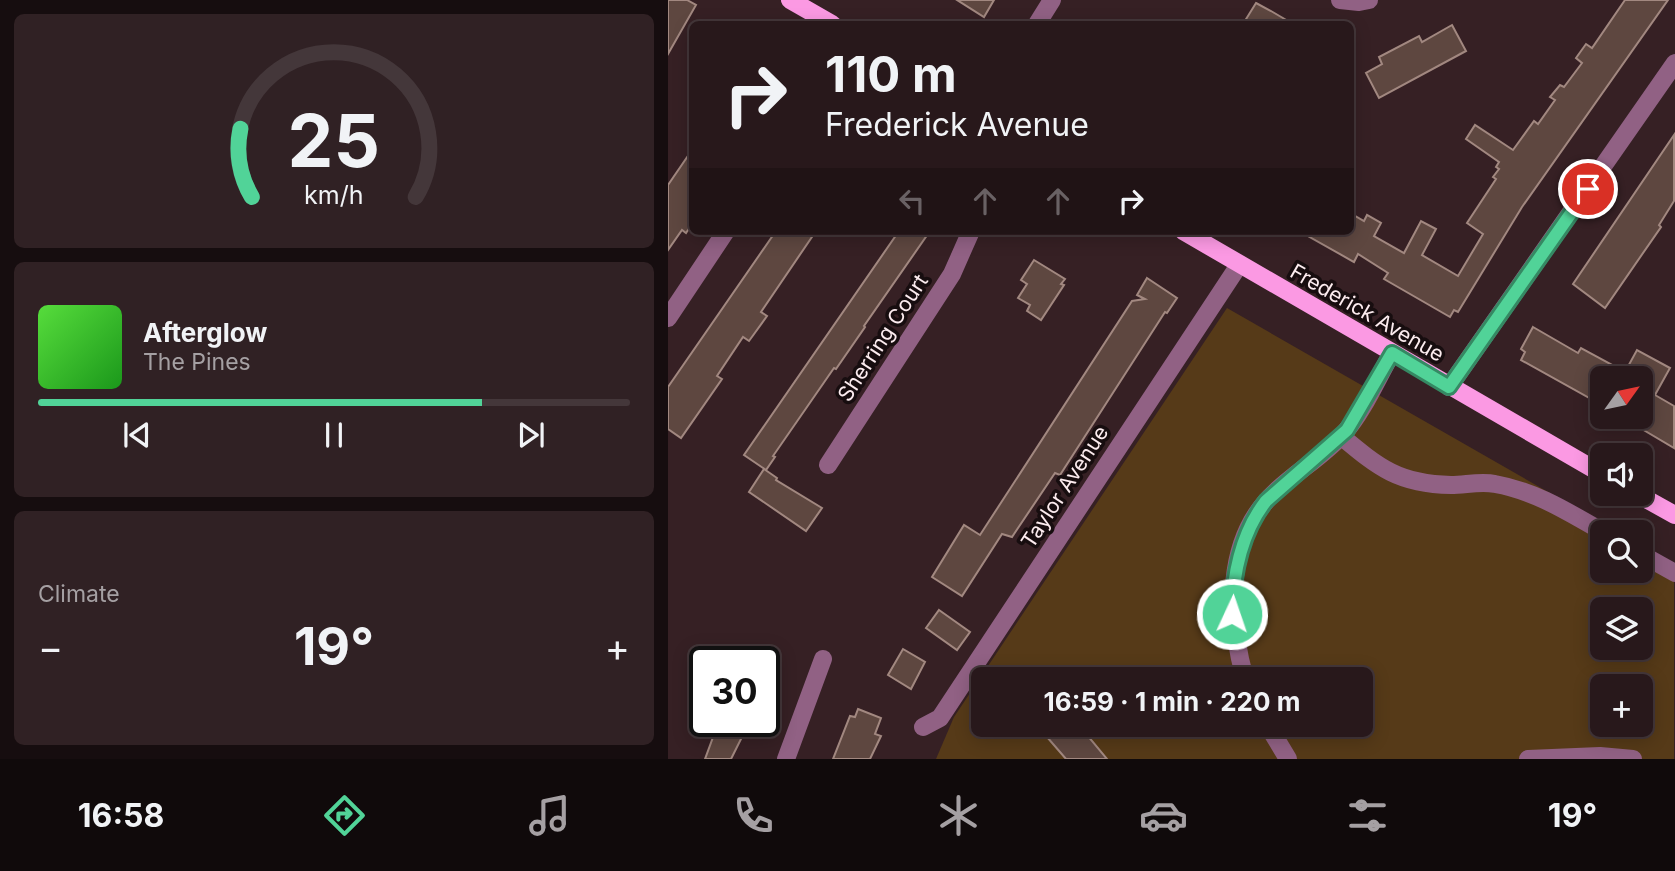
<!DOCTYPE html>
<html lang="en">
<head>
<meta charset="utf-8">
<style>
  :root { --surface:#28181b; --page:#302124; --text:#f1f3f6; --muted:#a5a0a3; --line:#44373a; --accent:#51d398 }
  body { margin:0; font-family:Inter,sans-serif; background:var(--page); color:var(--text); height:100vh; display:flex; flex-direction:column; font-size:26px; white-space:nowrap }
  * { box-sizing:border-box; margin:0 }
  p { font-size:23px; color:var(--muted) }
  .icon { flex:none; width:38px; height:38px; fill:none; stroke:currentColor; stroke-width:2; stroke-linecap:round; stroke-linejoin:round }
  .map { position:relative; flex:1; overflow:hidden }
  .side { display:flex; flex-direction:column; gap:14px; padding:14px; background:#160d0f; width:668px }
  .side>* { flex:none }
  .hud { position:absolute; left:21px; top:21px; width:665px; height:214px; border-radius:10px; box-shadow:0 4px 18px #0003,0 0 0 2px var(--line); background:#28181b; color:var(--text); overflow:hidden }
  .needle { width:46px; rotate:57deg }
  .tools { position:absolute; left:922px; top:366px; display:grid; gap:14px }
  .tools a { display:grid; place-items:center; width:63px; height:63px; border-radius:10px; background:var(--surface); box-shadow:0 4px 18px #0003,0 0 0 2px var(--line); font-size:35px }
  .speed { position:absolute; left:21px; top:646px; display:flex; gap:14px; font-size:35px; font-weight:700; text-align:center }
  .speed>* { display:grid; place-content:center; width:91px; height:91px; border-radius:50%; background:var(--surface); box-shadow:0 4px 18px #0003,0 0 0 2px var(--line); line-height:1 }
  .speed .limit { border:4px solid #111; border-radius:10px; background:#fff; color:#111 }
  .pin { position:absolute; display:grid; place-items:center; width:60px; height:60px; color:#fff; margin:-30px; border:4px solid #fff; border-radius:50%; box-shadow:0 2px 7px #0007 }
  .me { position:absolute; width:77px; margin:-38px; rotate:3deg; stroke-linejoin:round; filter:drop-shadow(0 0 5px #0008) }
  .turn { display:flex; align-items:center; gap:24px; height:147px; padding:0 21px; font-size:32px }
  .turn .icon { width:91px; height:91px; stroke-width:2.5 }
  .turn b { display:block; font-size:49px; line-height:60px }
  .lanes { display:flex; align-items:center; height:66px; padding:0 21px; background:#0003; justify-content:center; gap:35px; direction:ltr }
  .lanes .off { opacity:.35 }
  .big { font-size:52px; font-weight:700; line-height:1.1 }
  .side .card { flex:1; display:flex; flex-direction:column; justify-content:center; gap:10px; min-width:0; padding:0 24px; border-radius:10px; background:var(--page) }
  .side .dial { align-items:center; gap:0 }
  .dial svg { height:182px; overflow:visible; fill:none; stroke:var(--line); stroke-width:7; stroke-linecap:round; text-anchor:middle }
  .dial text { fill:var(--text); stroke:none }
  .song { display:flex; align-items:center; gap:21px }
  .cover { width:84px; height:84px; border-radius:10px; background:linear-gradient(135deg,hsl(110 70% 55%),hsl(120 70% 35%)) }
  .played { height:7px; border-radius:4px; background:linear-gradient(90deg,var(--accent) 75%,var(--line) 75%) }
  .keys { display:flex; justify-content:space-around; direction:ltr }
  .heat { display:flex; justify-content:space-between; align-items:center; font-size:38px; direction:ltr }
  .trip { position:absolute; left:303px; top:667px; width:402px; height:70px; border-radius:10px; background:var(--surface); box-shadow:0 4px 18px #0003,0 0 0 2px var(--line); font-weight:700; line-height:70px; text-align:center }
  .dock { display:flex; height:112px; justify-content:space-around; align-items:center; background:#100a0b; color:var(--muted) }
  .dock .icon { width:49px; height:49px }
  .dock .selected { color:var(--accent) }
  .dock b { font-size:32px; color:var(--text) }
  main { display:flex; flex:1; min-height:0 }
  .map>svg:first-child { display:block }
</style>
</head>
<body>
<main>
<section class="side">
<div class="card dial"><svg viewBox="0 0 100 80">
<path d="M14 69A42 42 0 1 1 86 69"/>
<path d="M14 69A42 42 0 0 1 9 39" stroke="#51d398"/>
<text x="50" y="56" font-size="32" font-weight="700">25</text>
<text x="50" y="72" font-size="11">km/h</text>
</svg></div>
<div class="card">
<div class="song"><i class="cover"></i><div><b>Afterglow</b><p>The Pines</p></div></div>
<div class="played"></div>
<div class="keys"><svg class="icon" aria-label="previous" viewBox="0 0 24 24"><path d="M18 5L8 12l10 7zM5 5v14"/></svg><svg class="icon" aria-label="pause" viewBox="0 0 24 24"><path d="M8 5v14M16 5v14"/></svg><svg class="icon" aria-label="next" viewBox="0 0 24 24"><path d="M6 5l10 7-10 7zM19 5v14"/></svg></div>
</div>
<div class="card"><p>Climate</p>
<div class="heat"><a>−</a><b class="big">19°</b><a>+</a></div>
</div>
</section>
<div class="map">
<svg width="1007" height="759" viewBox="0 0 1007 759">
  <rect width="100%" height="100%" fill="#362024"/>
  <!-- green -->
  <path fill="#563a18" fill-rule="evenodd" d="M559,308L950,532H934V570H973V545L1006,564V759H268L286,717ZM934,609H973V648H934ZM315,679H693V724H315ZM934,686H973V724H934Z"/>
  <!-- building -->
  <g fill="#5e4740" stroke="#a28880" stroke-width="2">
    <polygon points="0,0 19,0 28,5 0,54"/>
    <polygon points="289,0 326,0 316,17"/>
    <polygon points="957,0 1000,0 854,207 790,312 786,310 782,317 716,279 720,273 690,254 686,262 631,231 682,231 682,213 696,221 699,215 713,223 706,236 736,253 753,221 768,229 754,255 790,276 815,234 799,223 828,179 825,177 831,169 828,167 831,162 798,139 807,125 845,150 866,121 870,124 887,100 882,97 892,85 896,87 914,63 908,58 918,44 924,48"/>
    <polygon points="588,3 603,11 625,24 575,24"/>
    <polygon points="784,25 798,51 711,98 698,73 714,64 711,57 751,36 754,42"/>
    <polygon points="1006,135 1006,201 991,225 993,227 937,308 905,284"/>
    <polygon points="24,150 24,224 18,233 14,230 0,250 0,185"/>
    <polygon points="108,231 148,231 93,312 99,316 81,341 75,337 49,376 54,379 13,438 0,429 0,387"/>
    <polygon points="231,231 262,231 196,326 197,327 168,369 166,368 105,456 107,457 98,470 76,455"/>
    <polygon points="366,260 397,279 393,284 396,285 373,320 359,311 362,305 350,298 359,284 353,280"/>
    <polygon points="479,278 509,298 499,313 497,312 392,475 387,473 344,537 334,534 294,596 264,577 296,525 312,535 464,301 477,299 469,295"/>
    <polygon points="865,327 910,353 913,348 957,372 969,350 1002,368 987,395 1006,406 1006,448 952,416 973,416 973,378 934,378 934,405 853,360 857,352 853,349"/>
    <polygon points="96,469 109,478 108,480 154,508 138,531 81,492"/>
    <polygon points="271,610 302,632 289,650 258,628"/>
    <polygon points="235,649 257,662 243,689 220,675"/>
    <polygon points="190,709 213,718 207,734 213,736 202,759 165,759 182,716 187,717"/>
    <polygon points="51,721 82,721 63,759 37,759"/>
    <polygon points="394,724 410,724 439,759 398,759 379,737"/>
  </g>
  <g fill="none" stroke-linecap="round" stroke-linejoin="round">
    <!-- minor -->
    <g stroke="#916184" stroke-width="18">
      <polyline points="672,0 691,2 701,0"/>
      <polyline points="369,24 384,0"/>
      <polyline points="0,318 58,231"/>
      <polyline points="781,387 1007,63"/>
      <path d="M673,436C711,468 731,484 783,485C797,485 813,481 827,484C867,491 900,512 935,532"/>
      <polyline points="160,465 284,274 303,231"/>
      <polyline points="973,554 1007,573"/>
      <path d="M577,679C560,618 556,539 607,492C629,471 657,455 677,432C696,410 709,379 724,353"/>
      <polyline points="599,724 620,759"/>
      <polyline points="255,727 272,718 571,265"/>
      <polyline points="118,759 155,659"/>
      <polyline points="860,759 932,756 965,759"/>
    </g>
    <!-- major -->
    <g stroke="#fb99e3" stroke-width="18">
      <polyline points="122,0 164,24"/>
      <polyline points="515,231 934,474"/>
      <polyline points="969,494 1007,515"/>
    </g>
  </g>
  <g fill="none" stroke-linecap="round" stroke-linejoin="round">
    <!-- route casing -->
    <g stroke="#358963" stroke-width="18">
      <path id="route" d="M564,614C565,574 573,533 598,501L679,430L724,353L781,387L920,189"/>
    </g>
    <!-- route -->
    <use href="#route" stroke="#51d398" stroke-width="12"/>
  </g>
  <g text-anchor="middle" stroke-width="7" stroke-linejoin="round" paint-order="stroke">
    <!-- street labels -->
    <g font-size="21" fill="#fcecef" stroke="#170d0f">
      <text transform="translate(699 313) rotate(30)" y="7">Frederick Avenue</text>
      <text transform="translate(215 338) rotate(-57)" y="7">Sherring Court</text>
      <text transform="translate(397 487) rotate(-57)" y="7">Taylor Avenue</text>
    </g>
  </g>
</svg>
<div class="tools">
<a><svg class="needle" viewBox="-14 -14 28 28"><path d="M0-13l5 13h-10z" fill="#e53935"/><path d="M0 13l5-13h-10z" fill="#a5a0a3"/></svg></a>
<a><svg class="icon" aria-label="sound" viewBox="0 0 24 24"><path d="M4 9h4l5-4v14l-5-4H4zM17 9q2 3 0 6"/></svg></a>
<a><svg class="icon" aria-label="search" viewBox="0 0 24 24"><circle cx="10" cy="10" r="6"/><path d="M15 15l6 6"/></svg></a>
<a><svg class="icon" aria-label="layers" viewBox="0 0 24 24"><path d="M12 4l9 5-9 5-9-5zM3 14l9 5 9-5"/></svg></a>
<a>+</a>
</div>
<div class="speed"><div class="limit">30</div></div>
<div class="pin" style="left:920px;top:189px;background:#d93025"><svg class="icon" aria-label="arrive" viewBox="0 0 24 24"><path d="M6 21V4h12l-3 4 3 4H6"/></svg></div>
<svg class="me" style="left:564px;top:614px" viewBox="-20 -20 40 40"><circle r="17" fill="#51d398" stroke="#fff" stroke-width="3"/><path d="M0-11L8 9 0 5-8 9z" fill="#fff"/></svg>
<div class="trip">16:59 · 1 min · 220 m</div>
<div class="hud">
<div class="turn"><svg class="icon" aria-label="right" viewBox="0 0 24 24"><path d="M7 20v-9h11M14 6l5 5-5 5"/></svg><div><b>110 m</b>Frederick Avenue</div></div>
<div class="lanes"><svg class="icon off" aria-label="left" viewBox="0 0 24 24"><path d="M17 20v-9H6M10 6l-5 5 5 5"/></svg><svg class="icon off" aria-label="ahead" viewBox="0 0 24 24"><path d="M12 20V5M6 11l6-6 6 6"/></svg><svg class="icon off" aria-label="ahead" viewBox="0 0 24 24"><path d="M12 20V5M6 11l6-6 6 6"/></svg><svg class="icon" aria-label="right" viewBox="0 0 24 24"><path d="M7 20v-9h11M14 6l5 5-5 5"/></svg></div>
</div>
</div>
</main>
<nav class="dock">
<b>16:58</b>
<svg class="icon selected" aria-label="directions" viewBox="0 0 24 24"><path d="M12 3l9 9-9 9-9-9zM9 14v-3h6M13 9l2 2-2 2"/></svg>
<svg class="icon" aria-label="music" viewBox="0 0 24 24"><path d="M9 18V5l10-2v13"/><circle cx="6" cy="18" r="3"/><circle cx="16" cy="16" r="3"/></svg>
<svg class="icon" aria-label="phone" viewBox="0 0 24 24"><path d="M5 4h4l2 5-3 2q2 4 5 5l2-3 5 2v4C11 20 4 13 5 4z"/></svg>
<svg class="icon" aria-label="climate" viewBox="0 0 24 24"><path d="M12 3v18M4 7l16 10M4 17L20 7"/></svg>
<svg class="icon" aria-label="car" viewBox="0 0 24 24"><path d="M5 17H2v-5l4-1 3-4h7l3 4 3 1v5h-3M9 17h6M6 11h13"/><circle cx="7" cy="17" r="2"/><circle cx="17" cy="17" r="2"/></svg>
<svg class="icon" aria-label="filters" viewBox="0 0 24 24"><path d="M4 7h16M4 17h16"/><circle cx="9" cy="7" r="2"/><circle cx="15" cy="17" r="2"/></svg>
<b>19°</b>
</nav>
</body>
</html>
